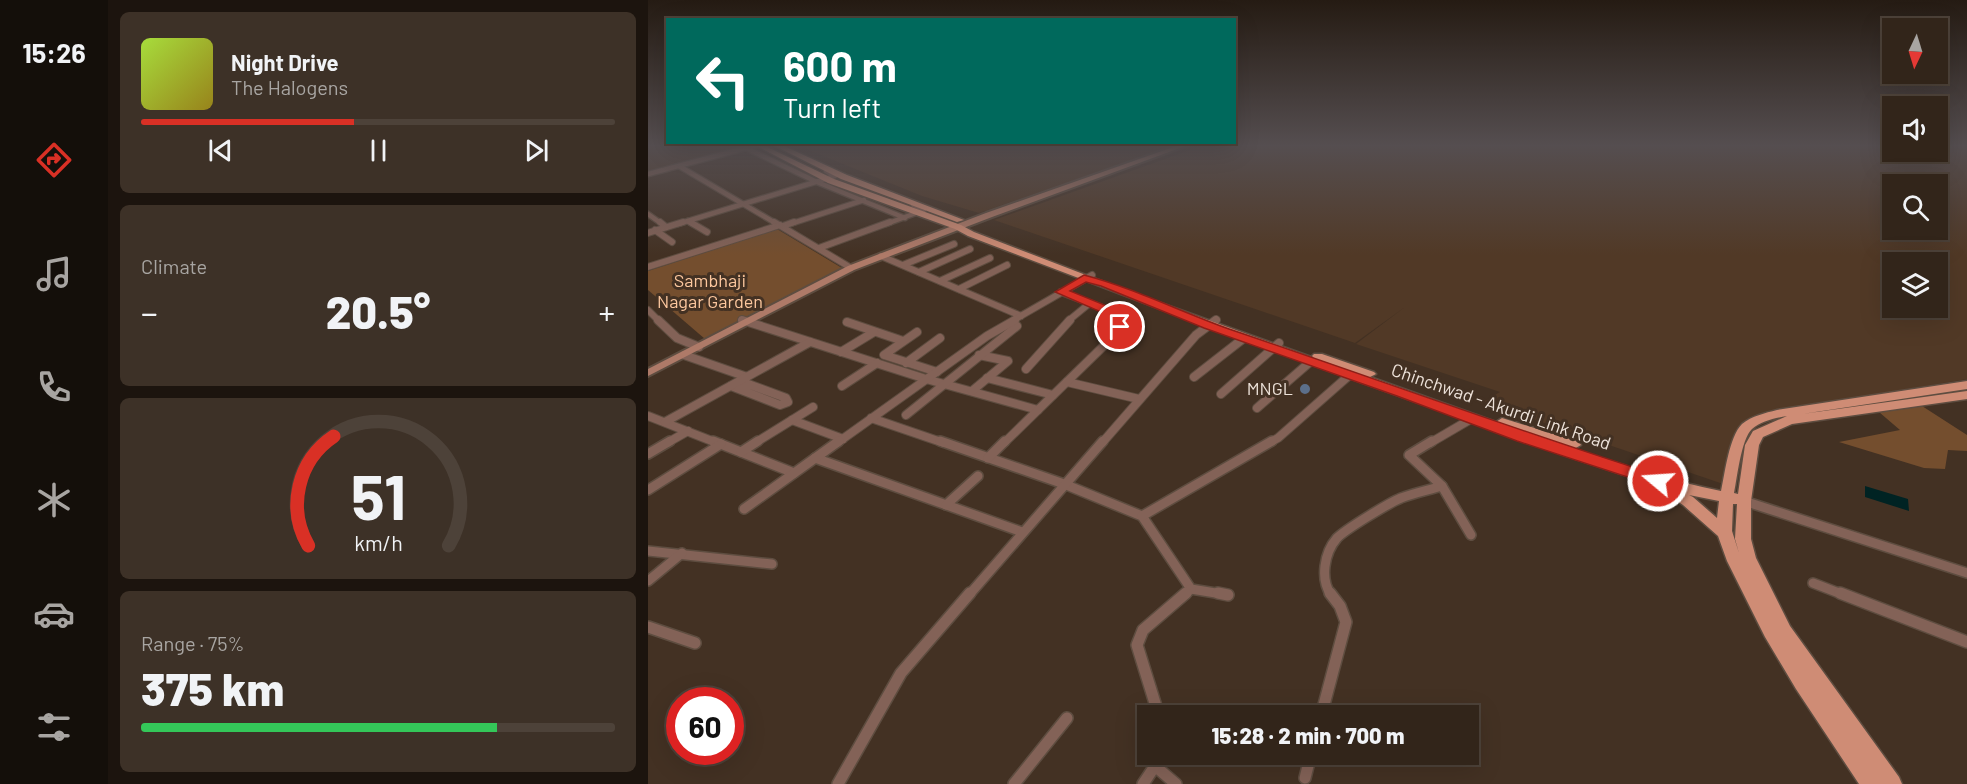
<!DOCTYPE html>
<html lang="en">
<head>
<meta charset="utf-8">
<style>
  :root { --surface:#32251a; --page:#3d3127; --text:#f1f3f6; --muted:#a8a5a2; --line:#4d4239; --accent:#d93025 }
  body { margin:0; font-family:Barlow,sans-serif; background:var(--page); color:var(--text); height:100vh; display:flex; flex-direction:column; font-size:22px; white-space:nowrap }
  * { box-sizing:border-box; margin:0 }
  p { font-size:20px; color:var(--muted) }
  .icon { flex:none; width:33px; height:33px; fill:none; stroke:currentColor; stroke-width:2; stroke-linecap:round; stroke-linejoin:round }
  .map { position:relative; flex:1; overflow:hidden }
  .details { display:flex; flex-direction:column; gap:12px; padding:12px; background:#1c140e; width:540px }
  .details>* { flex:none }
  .banner { position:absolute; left:18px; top:18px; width:570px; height:126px; border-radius:0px; box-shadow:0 6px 24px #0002,0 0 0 2px var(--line); background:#00695c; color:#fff; overflow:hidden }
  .needle { width:39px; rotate:184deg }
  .tools { position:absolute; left:1234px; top:18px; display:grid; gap:12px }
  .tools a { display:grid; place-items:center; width:66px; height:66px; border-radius:0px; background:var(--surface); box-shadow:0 6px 24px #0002,0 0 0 2px var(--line); font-size:30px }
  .speed { position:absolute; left:18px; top:687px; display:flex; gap:12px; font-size:30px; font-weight:700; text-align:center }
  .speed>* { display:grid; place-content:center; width:78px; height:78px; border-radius:50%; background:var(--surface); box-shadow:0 6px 24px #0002,0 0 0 2px var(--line); line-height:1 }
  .speed .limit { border:9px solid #d22; background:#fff; color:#111 }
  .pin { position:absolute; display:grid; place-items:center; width:51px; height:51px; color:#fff; margin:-26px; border:3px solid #fff; border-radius:50%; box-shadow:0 2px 6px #0007 }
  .me { position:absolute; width:66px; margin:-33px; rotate:288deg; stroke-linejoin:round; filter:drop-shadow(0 0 4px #0008) }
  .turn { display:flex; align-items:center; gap:21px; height:126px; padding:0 18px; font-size:27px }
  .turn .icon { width:78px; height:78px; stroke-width:2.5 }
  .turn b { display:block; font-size:42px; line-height:51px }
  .big { font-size:45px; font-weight:800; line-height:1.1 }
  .details .card { flex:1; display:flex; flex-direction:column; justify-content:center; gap:9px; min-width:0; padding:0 21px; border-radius:9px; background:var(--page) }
  .details .dial { align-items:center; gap:0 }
  .dial svg { height:156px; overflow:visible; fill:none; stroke:var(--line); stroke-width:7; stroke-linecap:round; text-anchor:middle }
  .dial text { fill:var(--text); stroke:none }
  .song { display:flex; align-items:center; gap:18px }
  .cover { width:72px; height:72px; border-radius:9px; background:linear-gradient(135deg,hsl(80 70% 55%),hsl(50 70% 35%)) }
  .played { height:6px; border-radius:3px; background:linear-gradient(90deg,var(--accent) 45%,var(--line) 45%) }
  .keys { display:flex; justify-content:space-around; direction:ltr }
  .heat { display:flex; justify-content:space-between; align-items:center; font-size:33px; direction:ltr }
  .charge { height:9px; border-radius:4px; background:linear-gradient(90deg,#34c759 75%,var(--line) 0) }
  .trip { position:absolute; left:489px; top:705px; width:342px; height:60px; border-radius:0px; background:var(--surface); box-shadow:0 6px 24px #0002,0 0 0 2px var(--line); font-weight:800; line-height:60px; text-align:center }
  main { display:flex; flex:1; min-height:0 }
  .menu { display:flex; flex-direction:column; width:108px; justify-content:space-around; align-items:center; background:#140f0a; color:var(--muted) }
  .menu .icon { width:42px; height:42px }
  .menu .current { color:var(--accent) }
  .menu b { font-size:27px; color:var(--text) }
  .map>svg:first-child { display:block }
</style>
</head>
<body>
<main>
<nav class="menu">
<b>15:26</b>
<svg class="icon current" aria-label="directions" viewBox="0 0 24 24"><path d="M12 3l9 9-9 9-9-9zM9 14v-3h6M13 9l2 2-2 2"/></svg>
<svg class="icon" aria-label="music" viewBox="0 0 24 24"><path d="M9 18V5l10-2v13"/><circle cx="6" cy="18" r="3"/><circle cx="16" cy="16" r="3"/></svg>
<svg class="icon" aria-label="phone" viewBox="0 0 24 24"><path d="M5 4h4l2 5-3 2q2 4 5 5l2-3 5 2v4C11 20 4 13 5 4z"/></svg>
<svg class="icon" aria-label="climate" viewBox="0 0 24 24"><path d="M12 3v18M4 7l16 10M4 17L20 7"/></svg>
<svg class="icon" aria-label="car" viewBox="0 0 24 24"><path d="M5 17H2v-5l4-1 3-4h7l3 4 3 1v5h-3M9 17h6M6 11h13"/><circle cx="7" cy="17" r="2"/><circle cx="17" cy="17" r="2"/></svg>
<svg class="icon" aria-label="filters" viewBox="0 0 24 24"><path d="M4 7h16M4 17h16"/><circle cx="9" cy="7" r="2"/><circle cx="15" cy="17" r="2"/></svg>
</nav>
<section class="details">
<div class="card">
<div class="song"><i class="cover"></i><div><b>Night Drive</b><p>The Halogens</p></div></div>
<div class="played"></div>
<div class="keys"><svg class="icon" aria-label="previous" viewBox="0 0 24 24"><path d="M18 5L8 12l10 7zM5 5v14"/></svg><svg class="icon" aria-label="pause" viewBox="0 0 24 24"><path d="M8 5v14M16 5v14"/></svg><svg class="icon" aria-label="next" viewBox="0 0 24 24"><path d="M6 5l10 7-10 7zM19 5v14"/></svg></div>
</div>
<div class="card"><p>Climate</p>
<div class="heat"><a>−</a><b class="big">20.5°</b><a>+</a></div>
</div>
<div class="card dial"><svg viewBox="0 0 100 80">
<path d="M14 69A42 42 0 1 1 86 69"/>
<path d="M14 69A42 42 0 0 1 27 13" stroke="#d93025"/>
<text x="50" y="56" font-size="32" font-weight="700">51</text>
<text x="50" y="72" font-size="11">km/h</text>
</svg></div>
<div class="card"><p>Range · 75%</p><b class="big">375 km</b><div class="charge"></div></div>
</section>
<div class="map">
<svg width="1319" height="784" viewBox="0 0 1319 784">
  <rect width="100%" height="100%" fill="#433123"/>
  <!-- built -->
  <g fill="#513926" fill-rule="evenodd">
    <polygon points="0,145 88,145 93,148 0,171"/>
    <polygon points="148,145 527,145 331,213 274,196"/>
    <path d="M556,145H1245V152H1290V145H1319V379L1116,413L1097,421L1087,438L1081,486L835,402L852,392L708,344L757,307L707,343L346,220ZM1245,184H1290V230H1245ZM1245,262H1290V308H1245Z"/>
  </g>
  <!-- green -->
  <g fill="#744e2e">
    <polygon points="129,229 194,268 57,339 0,290 0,271"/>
    <polygon points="1274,406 1319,435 1319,451 1300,450 1297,469 1276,468 1191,442 1252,430 1231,412"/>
  </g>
  <!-- water -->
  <polygon fill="#002323" points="1217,486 1260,499 1261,511 1217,497"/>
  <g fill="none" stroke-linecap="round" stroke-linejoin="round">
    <!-- minor-far4 casing -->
    <g stroke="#5e4d40" stroke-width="7">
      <g id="minor-far4">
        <polyline points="98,148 169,182 257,218"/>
        <polyline points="31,166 129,224"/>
        <polyline points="0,174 109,145"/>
        <polyline points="0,214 14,224"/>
        <polyline points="40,221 45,224"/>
        <polyline points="30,224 187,176 178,171 180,170"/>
        <polyline points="142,224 216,200"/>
        <polyline points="238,224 276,210 265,205"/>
      </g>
    </g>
    <!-- minor-far3 casing -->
    <g stroke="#5e4d40" stroke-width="8">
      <g id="minor-far3">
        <polyline points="12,222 18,227"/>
        <polyline points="42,222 59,232"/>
        <polyline points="126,222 203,268"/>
        <polyline points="135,226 146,222"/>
        <polyline points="7,230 24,242"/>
        <polyline points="0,233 35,222"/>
        <polyline points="171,248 242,222"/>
        <polyline points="233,256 373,316"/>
        <polyline points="255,265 306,244"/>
        <polyline points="0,267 132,225"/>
        <polyline points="271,272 322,249"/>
        <polyline points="292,281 342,258"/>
        <polyline points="311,289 359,265"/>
        <polyline points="413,292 465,312 469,321"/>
        <polyline points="0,310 11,321"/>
        <polyline points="94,320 98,321"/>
        <polyline points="364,321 444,275"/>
        <polyline points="420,321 442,303"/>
      </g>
    </g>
    <!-- minor-far2 casing -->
    <g stroke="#5e4d40" stroke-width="10">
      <g id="minor-far2">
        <polyline points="10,320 29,338 51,347"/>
        <polyline points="94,320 278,379 390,410"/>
        <polyline points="199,322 255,341"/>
        <polyline points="269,332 236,355 289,372"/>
        <polyline points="193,352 226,332"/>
        <polyline points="36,355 99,377"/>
        <polyline points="258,363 292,338"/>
        <polyline points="378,369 422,320"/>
        <polyline points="546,377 596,338"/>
        <polyline points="339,378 405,395"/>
        <polyline points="419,382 491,399"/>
        <polyline points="83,386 132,405 140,402 138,398 92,381"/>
        <polyline points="194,386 229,363"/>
        <polyline points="324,391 360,361 331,355"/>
        <polyline points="573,394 631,343"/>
        <polyline points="609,408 662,362"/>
        <polyline points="258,415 369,326"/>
        <polyline points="0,416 69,443"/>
        <polyline points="223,418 296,443"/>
        <polyline points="144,420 195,439"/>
        <polyline points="17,422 162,342"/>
        <polyline points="19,443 40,431"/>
        <polyline points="107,443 165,407"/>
        <polyline points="189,443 339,336 367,320"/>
        <polyline points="356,443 470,332 469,320"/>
        <polyline points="454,443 548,335 568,320"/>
        <polyline points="621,443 630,438 705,372"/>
        <polyline points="782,443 823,419"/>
      </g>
    </g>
    <!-- minor-far1 casing -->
    <g stroke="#5e4d40" stroke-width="12">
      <g id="minor-far1">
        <polyline points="65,441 146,473"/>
        <polyline points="292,441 416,484 494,516 543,589 580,595"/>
        <polyline points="93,452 110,441"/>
        <polyline points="0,454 22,441"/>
        <polyline points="167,458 374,532"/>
        <polyline points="340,458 357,441"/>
        <polyline points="794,486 823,535"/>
        <polyline points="0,490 73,444"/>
        <polyline points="1096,501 1319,573"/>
        <polyline points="298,505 330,476"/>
        <polyline points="96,509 191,441"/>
        <polyline points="494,516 624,441"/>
        <polyline points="0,551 124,564"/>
        <polyline points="0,581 34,553"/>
        <polyline points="1165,583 1196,595"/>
        <polyline points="321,595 455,441"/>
        <polyline points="536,595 543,589"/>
        <path d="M683,595C672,579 676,553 689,538C698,529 741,503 753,498C766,493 781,490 794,486L761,455L784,441"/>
      </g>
    </g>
    <!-- minor casing -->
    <g stroke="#5e4d40" stroke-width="14">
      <g id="minor">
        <polyline points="570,593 580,595"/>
        <polyline points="1192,593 1319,642"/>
        <polyline points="0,627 47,643"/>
        <polyline points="511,716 489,645 495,630 538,593"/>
        <polyline points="673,716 698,622 692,606 682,593"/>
        <polyline points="507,766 528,784"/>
        <polyline points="657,778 663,754"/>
        <polyline points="190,784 253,673 322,593"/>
        <polyline points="366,784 419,718"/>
        <polyline points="495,784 507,766 511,754"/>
      </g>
    </g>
    <!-- secondary casing -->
    <g stroke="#5e4d40" stroke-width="4">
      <polygon id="secondary" points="531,145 540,145 344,217 206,270 0,376 0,369 200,266 338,213"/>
    </g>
    <!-- primary casing -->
    <g stroke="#5e4d40" stroke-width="3">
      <g id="primary">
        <path d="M107,145H115L186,179L313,225L326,232L482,292L666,358L664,356L666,354H674L726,372L728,374L722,377L848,422L854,418L931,442L933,445L926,449C975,466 1023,481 1073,491C1077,473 1081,437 1094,424C1104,416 1117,413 1129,410L1319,381V389L1154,414L1319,391V399L1144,424L1115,437L1111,445L1103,501V539L1108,558L1142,626L1251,777L1254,784H1211L1148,689L1117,637L1079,561L1070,536L1035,505L1017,493L1016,488L913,454L578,334L320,236L307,229L180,183ZM1139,416L1105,431L1097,445L1090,494L1086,493C1089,479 1093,439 1104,429C1113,421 1127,418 1139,416ZM1041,495L1071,501L1069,518L1045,497ZM1085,504H1089L1087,539L1091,553L1084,531Z"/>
        <polygon points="125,145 134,145 199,175 316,220 309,222 193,179"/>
      </g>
    </g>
    <!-- minor-far4 -->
    <use href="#minor-far4" stroke="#836257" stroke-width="4.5"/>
    <!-- minor-far3 -->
    <use href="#minor-far3" stroke="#836257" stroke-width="6"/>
    <!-- minor-far2 -->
    <use href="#minor-far2" stroke="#836257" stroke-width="8"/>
    <!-- minor-far1 -->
    <use href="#minor-far1" stroke="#836257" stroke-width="9"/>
    <!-- minor -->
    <use href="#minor" stroke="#836257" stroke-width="11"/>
    <!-- secondary -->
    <use href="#secondary" fill="#ae7a68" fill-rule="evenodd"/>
    <!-- primary -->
    <use href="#primary" fill="#cf8c75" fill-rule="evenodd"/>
  </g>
  <!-- sky -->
  <linearGradient id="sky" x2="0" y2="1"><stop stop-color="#251b13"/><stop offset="0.57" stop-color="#554e50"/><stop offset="1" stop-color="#554e50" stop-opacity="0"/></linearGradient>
  <rect width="1319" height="255" fill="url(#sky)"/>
  <!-- route -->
  <path fill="#d93025" stroke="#8d1f18" stroke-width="1.5" d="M436,275C486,288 533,312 581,329C726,378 870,431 1016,477L1018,481L1016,485L1010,487L869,441L749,396L556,328L453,286L438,282L422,291L469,310L478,327L476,329H467L460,315L407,292Z"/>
  <!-- markers -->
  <circle fill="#5c6f8a" stroke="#433123" stroke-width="2" cx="657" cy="389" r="6"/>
  <g text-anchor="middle" stroke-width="6" stroke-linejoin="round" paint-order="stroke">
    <!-- park labels -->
    <g font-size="18" fill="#fcc79e" stroke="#433123">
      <text x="62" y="287">Sambhaji<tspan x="62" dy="21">Nagar Garden</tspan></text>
    </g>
    <!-- poi labels -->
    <g font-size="18" fill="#ede2d9" stroke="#433123" text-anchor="end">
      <text x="645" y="395">MNGL</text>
    </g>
    <!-- street labels -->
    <g font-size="18" fill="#ede2d9" stroke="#433123">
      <text transform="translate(853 407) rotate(19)" y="6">Chinchwad - Akurdi Link Road</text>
    </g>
  </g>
</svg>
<div class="tools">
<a><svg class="needle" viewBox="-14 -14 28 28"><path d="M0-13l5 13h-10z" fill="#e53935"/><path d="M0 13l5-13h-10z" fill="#a8a5a2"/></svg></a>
<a><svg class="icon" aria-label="sound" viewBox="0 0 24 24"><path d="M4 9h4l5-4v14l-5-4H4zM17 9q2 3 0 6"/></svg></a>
<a><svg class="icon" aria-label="search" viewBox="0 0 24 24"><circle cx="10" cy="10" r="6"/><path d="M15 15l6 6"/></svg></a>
<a><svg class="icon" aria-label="layers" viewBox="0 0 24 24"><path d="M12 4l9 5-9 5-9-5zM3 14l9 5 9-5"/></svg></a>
</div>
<div class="speed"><div class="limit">60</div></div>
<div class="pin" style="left:472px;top:327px;background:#d93025"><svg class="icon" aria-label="arrive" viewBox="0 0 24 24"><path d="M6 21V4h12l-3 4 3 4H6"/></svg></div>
<svg class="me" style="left:1010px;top:481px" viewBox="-20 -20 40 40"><circle r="17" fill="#d93025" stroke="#fff" stroke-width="3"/><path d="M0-11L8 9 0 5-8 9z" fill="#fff"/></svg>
<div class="trip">15:28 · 2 min · 700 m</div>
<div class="banner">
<div class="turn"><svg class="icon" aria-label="left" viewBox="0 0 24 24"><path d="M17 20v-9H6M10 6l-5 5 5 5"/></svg><div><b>600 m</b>Turn left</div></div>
</div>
</div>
</main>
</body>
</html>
